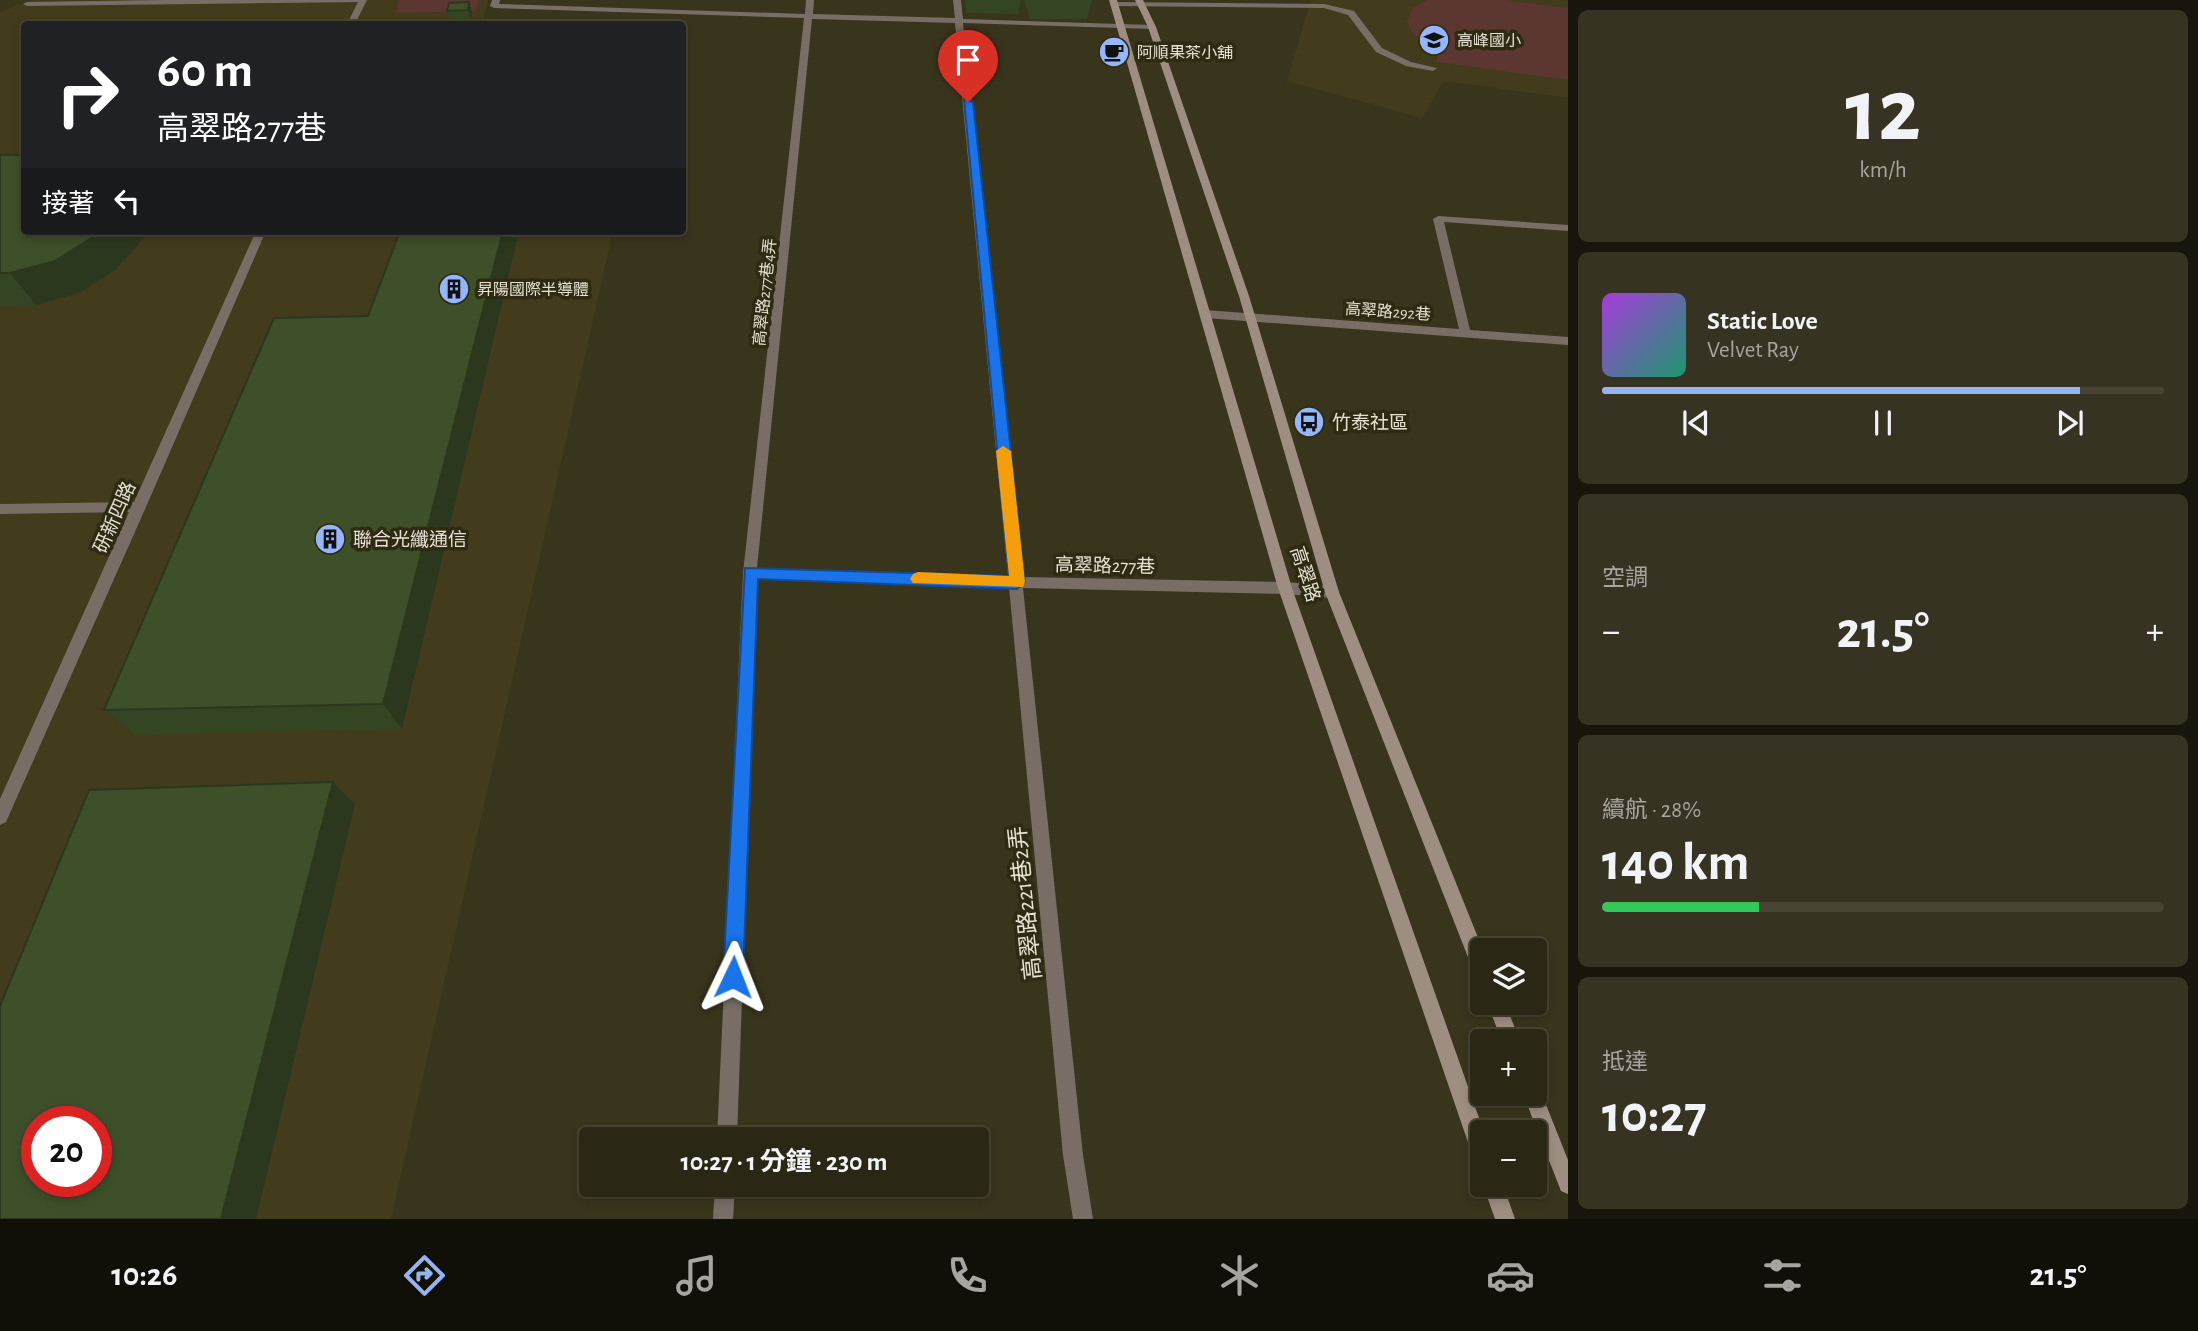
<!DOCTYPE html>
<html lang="zh-TW">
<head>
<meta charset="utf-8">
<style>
  :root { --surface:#2b2715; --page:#373322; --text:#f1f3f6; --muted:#a6a5a0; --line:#474434; --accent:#95b2f1 }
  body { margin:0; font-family:"Alegreya Sans","Noto Sans TC",sans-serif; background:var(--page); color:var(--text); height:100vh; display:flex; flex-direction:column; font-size:26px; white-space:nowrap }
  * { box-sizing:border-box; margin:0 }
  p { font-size:23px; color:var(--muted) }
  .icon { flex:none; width:38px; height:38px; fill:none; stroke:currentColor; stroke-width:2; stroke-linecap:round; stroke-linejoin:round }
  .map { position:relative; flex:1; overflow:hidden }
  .sheet { display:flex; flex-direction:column; gap:10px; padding:10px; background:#18150c; width:630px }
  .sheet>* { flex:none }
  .guide { position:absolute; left:21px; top:21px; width:665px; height:214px; border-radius:7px; box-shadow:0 4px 10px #0003,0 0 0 2px var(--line); background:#202124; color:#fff; overflow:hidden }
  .fabs { position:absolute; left:1470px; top:938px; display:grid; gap:14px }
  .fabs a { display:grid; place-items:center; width:77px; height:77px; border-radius:7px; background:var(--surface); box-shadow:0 4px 10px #0003,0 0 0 2px var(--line); font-size:35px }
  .speed { position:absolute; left:21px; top:1106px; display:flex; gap:14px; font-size:35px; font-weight:700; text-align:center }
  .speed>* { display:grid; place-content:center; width:91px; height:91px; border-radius:50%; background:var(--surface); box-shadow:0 4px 10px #0003,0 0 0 2px var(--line); line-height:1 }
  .speed .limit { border:10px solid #d22; background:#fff; color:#111 }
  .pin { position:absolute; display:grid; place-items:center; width:60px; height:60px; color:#fff; margin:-72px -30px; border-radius:50% 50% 50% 0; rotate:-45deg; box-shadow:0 0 7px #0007 }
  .pin .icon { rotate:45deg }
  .me { position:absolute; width:77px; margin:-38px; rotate:2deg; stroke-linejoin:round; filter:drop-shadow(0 0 5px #0008) }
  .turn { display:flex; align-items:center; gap:24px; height:147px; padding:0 21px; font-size:32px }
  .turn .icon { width:91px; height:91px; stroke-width:2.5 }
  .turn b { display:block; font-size:49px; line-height:60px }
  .then { display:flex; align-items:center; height:66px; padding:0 21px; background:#0003; gap:14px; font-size:26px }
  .big { font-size:52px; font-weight:700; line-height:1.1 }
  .sheet .widget { flex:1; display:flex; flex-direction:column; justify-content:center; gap:10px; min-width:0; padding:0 24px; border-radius:10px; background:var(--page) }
  .sheet .dial { align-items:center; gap:0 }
  .dial b { font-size:91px; line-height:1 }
  .song { display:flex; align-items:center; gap:21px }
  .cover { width:84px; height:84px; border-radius:10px; background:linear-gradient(135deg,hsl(280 70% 55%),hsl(160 70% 35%)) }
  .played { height:7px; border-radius:4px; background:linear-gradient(90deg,var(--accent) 85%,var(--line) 85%) }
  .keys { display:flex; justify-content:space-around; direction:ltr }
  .heat { display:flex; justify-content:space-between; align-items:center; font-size:38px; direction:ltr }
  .charge { height:10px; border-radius:5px; background:linear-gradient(90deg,#34c759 28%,var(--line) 0) }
  .trip { position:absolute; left:579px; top:1127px; width:410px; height:70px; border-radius:7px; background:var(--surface); box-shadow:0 4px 10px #0003,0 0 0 2px var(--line); font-weight:700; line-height:70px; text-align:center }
  .tabs { display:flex; height:112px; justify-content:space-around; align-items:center; background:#111008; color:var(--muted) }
  .tabs .icon { width:49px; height:49px }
  .tabs .active { color:var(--accent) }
  .tabs b { font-size:32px; color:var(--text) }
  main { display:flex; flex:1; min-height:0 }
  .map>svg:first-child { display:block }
</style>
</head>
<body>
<main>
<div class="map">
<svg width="1568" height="1219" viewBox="0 0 1568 1219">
  <rect width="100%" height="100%" fill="#39341c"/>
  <!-- built -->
  <g fill="#423b1c" fill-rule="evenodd">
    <path d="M32,0H488L483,23L555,24H24V231H613L391,1219H0V12ZM37,1122H96V1181H37Z"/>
    <polygon points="1311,0 1568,0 1568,98 1444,81 1422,118 1287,81"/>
  </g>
  <!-- green -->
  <g fill="#5c3630">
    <polygon points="399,0 479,0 476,11 395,13"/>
    <polygon points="1427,0 1505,0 1568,8 1568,80 1437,62 1436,48 1414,36 1407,22 1412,9"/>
  </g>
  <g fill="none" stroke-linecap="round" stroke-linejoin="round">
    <!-- lane -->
    <g fill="#786e66" fill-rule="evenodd">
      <polygon points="164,0 367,0 363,2 27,6 23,4 27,2"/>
      <path d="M492,0H500L499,4L805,14L806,0H814L813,14L955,18L953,0H961L963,19L1152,25L1156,27L1152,29L963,23L1022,577L1285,582L1332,586L1337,588L1339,592L1337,596L1332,598L1285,594L1023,588L1083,1155L1093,1219H1073L1063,1155L1009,587L757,579L737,1139H717L743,573L804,18L494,8L490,6ZM812,19L955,23L1008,576L757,568Z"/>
      <polygon points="1114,2 1324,4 1354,11 1382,48 1411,62 1437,68 1433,71 1406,66 1376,52 1348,15 1324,8 1111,6 1111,2"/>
      <polygon points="1438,216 1568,225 1568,231 1444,222 1470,330 1568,337 1568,345 1205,318 1199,314 1205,310 1459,329 1433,219"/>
      <polygon points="715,1185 735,1185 733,1219 713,1219"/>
    </g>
    <!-- street -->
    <g fill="#786e66" fill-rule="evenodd">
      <polygon points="359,0 367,0 355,24 347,24"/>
      <polygon points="256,231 266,231 146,507 6,822 0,825 0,799 129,512 0,514 0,504 134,502"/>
    </g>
    <!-- secondary -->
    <g fill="#9e8e82" fill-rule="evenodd">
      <polygon points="1109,0 1117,0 1292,588 1484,1132 1482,1132 1482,1164 1475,1161 1472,1154 1278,588"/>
      <polygon points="1135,0 1143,0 1156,27 1249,296 1339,592 1483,950 1482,979 1476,976 1473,970 1325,592 1239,296 1148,27"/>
      <polygon points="1487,1003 1505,1003 1520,1041 1502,1041"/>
      <polygon points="1535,1086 1539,1087 1568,1160 1568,1194 1561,1191 1523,1094 1535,1094"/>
      <polygon points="1483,1185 1503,1185 1515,1219 1495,1219"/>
    </g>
  </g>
  <!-- wall -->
  <g fill="#344523">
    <polygon points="965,0 1021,0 1018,14 966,13"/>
    <polygon points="1024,0 1092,0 1087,19 1030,19"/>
    <polygon points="469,2 472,13 471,20 450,22 447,11"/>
    <polygon points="0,155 24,231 146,231 138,245 115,270 79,293 36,305 0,306"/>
    <polygon points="274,318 402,729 135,735 104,710"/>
  </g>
  <!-- shaded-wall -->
  <g fill="#2b381d">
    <polygon points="469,2 472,13 471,20 468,10"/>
    <polygon points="99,231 146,231 138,245 115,270 79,293 36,305 10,273"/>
    <polygon points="503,231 519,231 402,729 383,704"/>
    <polygon points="333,782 355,804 256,1219 221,1219"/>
  </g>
  <!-- building -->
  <g fill="#3d5029" stroke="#2b381d" stroke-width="2" fill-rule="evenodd">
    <polygon points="469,2 468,10 447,11 449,3"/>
    <polygon points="0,155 24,155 24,231 99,231 93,237 55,261 10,273 0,273"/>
    <polygon points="400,231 503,231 383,704 104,710 274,318 368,316"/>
    <path d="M333,782L221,1219H0V1006L89,790ZM37,1122H96V1181H37Z"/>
  </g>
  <!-- route -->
  <polygon fill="#1a73e8" stroke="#114b97" stroke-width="2" points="964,99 973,102 1025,582 1017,589 758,579 743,977 741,984 733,987 726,984 723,977 745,568 1009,576"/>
  <!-- slow -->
  <polygon fill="#f59e0b" points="1003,446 1011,451 1025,582 1023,587 913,583 910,579 913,574 918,572 1009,576 996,451"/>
  <!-- icons -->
  <defs>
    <g id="school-disc" transform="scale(1.575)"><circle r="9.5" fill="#95b6fd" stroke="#2f2a12"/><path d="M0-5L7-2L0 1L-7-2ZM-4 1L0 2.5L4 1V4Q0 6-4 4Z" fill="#111"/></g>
    <g id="cafe-disc" transform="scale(1.575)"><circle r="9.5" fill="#95b6fd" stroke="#2f2a12"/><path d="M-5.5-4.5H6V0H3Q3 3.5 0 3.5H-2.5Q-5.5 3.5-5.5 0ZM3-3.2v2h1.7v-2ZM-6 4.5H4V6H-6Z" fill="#111"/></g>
    <g id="building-disc" transform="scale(1.575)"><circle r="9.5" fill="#95b6fd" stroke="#2f2a12"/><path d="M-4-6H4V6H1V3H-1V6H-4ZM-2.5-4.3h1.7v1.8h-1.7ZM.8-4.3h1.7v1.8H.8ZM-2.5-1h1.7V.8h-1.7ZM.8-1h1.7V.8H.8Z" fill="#111"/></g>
    <g id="bus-disc" transform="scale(1.575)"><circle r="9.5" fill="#95b6fd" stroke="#2f2a12"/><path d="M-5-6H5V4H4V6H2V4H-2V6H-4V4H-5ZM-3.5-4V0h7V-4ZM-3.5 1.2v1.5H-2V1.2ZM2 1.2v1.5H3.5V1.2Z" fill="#111"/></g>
  </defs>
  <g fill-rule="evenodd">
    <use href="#school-disc" x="1434" y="40"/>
    <use href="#cafe-disc" x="1114" y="52"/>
    <use href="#building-disc" x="454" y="289"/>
    <use href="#bus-disc" x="1309" y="422"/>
    <use href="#building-disc" x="330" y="539"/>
  </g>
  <g text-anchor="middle" stroke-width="7" stroke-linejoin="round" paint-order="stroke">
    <!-- far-poi labels -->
    <g font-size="16" fill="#e5e2d4" stroke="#2f2a12" text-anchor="start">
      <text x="1457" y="46">高峰國小</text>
      <text x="1137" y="58">阿順果茶小舖</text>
      <text x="477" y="295">昇陽國際半導體</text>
    </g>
    <!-- far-street labels -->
    <g font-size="16" fill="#e5e2d4" stroke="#2f2a12">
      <text transform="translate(764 292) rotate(-84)" y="6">高翠路277巷4弄</text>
      <text transform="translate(1388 311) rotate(4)" y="6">高翠路292巷</text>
    </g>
    <!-- poi labels -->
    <g font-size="19" fill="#e5e2d4" stroke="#2f2a12" text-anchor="start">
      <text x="1332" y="429">竹泰社區</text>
      <text x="353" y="546">聯合光纖通信</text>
    </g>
    <!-- street labels -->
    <g font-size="19" fill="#e5e2d4" stroke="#2f2a12">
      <text transform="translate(114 517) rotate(-66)" y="7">研新四路</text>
      <text transform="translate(1105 565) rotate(1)" y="7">高翠路277巷</text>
      <text transform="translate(1306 574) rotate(72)" y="7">高翠路</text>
    </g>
    <!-- near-street labels -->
    <g font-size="23" fill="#e5e2d4" stroke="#2f2a12">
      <text transform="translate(1025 903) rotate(-96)" y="8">高翠路221巷2弄</text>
    </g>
  </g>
</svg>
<div class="fabs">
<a><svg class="icon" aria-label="layers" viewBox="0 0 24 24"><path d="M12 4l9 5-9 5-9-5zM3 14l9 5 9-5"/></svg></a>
<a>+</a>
<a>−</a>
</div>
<div class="speed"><div class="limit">20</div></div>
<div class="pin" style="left:968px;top:102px;background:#d93025"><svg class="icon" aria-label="arrive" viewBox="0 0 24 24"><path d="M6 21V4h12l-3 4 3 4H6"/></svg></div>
<svg class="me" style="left:733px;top:977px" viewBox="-20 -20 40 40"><path d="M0-17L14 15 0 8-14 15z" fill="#1a73e8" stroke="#fff" stroke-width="4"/></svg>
<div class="trip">10:27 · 1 分鐘 · 230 m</div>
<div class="guide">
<div class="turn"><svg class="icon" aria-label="right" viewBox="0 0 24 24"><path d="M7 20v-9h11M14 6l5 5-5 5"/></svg><div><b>60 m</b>高翠路277巷</div></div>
<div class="then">接著<svg class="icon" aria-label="left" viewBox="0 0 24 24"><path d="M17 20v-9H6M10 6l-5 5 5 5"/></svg></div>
</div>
</div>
<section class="sheet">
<div class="widget dial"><b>12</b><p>km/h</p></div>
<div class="widget">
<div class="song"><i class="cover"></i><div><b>Static Love</b><p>Velvet Ray</p></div></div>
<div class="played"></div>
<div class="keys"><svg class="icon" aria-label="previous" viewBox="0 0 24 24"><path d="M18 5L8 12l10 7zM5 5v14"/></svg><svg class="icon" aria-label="pause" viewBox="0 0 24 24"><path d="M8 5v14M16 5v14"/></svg><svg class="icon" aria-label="next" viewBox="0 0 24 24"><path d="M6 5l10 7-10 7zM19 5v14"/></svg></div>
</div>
<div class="widget"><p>空調</p>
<div class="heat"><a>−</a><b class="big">21.5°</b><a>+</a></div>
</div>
<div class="widget"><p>續航 · 28%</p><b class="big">140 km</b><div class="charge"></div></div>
<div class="widget"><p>抵達</p><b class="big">10:27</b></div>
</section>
</main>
<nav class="tabs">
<b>10:26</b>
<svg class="icon active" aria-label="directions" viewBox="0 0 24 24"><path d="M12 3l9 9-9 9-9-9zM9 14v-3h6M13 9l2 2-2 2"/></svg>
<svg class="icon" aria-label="music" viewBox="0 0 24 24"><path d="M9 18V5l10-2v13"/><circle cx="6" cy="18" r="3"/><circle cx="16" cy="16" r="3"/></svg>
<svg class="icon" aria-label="phone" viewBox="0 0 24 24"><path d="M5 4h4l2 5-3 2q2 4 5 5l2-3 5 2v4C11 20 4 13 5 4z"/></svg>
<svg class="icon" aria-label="climate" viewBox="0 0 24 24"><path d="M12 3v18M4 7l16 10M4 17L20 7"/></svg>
<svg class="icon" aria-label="car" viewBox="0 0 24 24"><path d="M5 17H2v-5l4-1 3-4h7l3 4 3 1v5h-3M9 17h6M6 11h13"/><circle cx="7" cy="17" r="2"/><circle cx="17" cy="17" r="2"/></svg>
<svg class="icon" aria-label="filters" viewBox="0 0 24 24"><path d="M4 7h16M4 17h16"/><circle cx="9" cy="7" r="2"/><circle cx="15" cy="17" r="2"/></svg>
<b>21.5°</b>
</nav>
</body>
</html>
